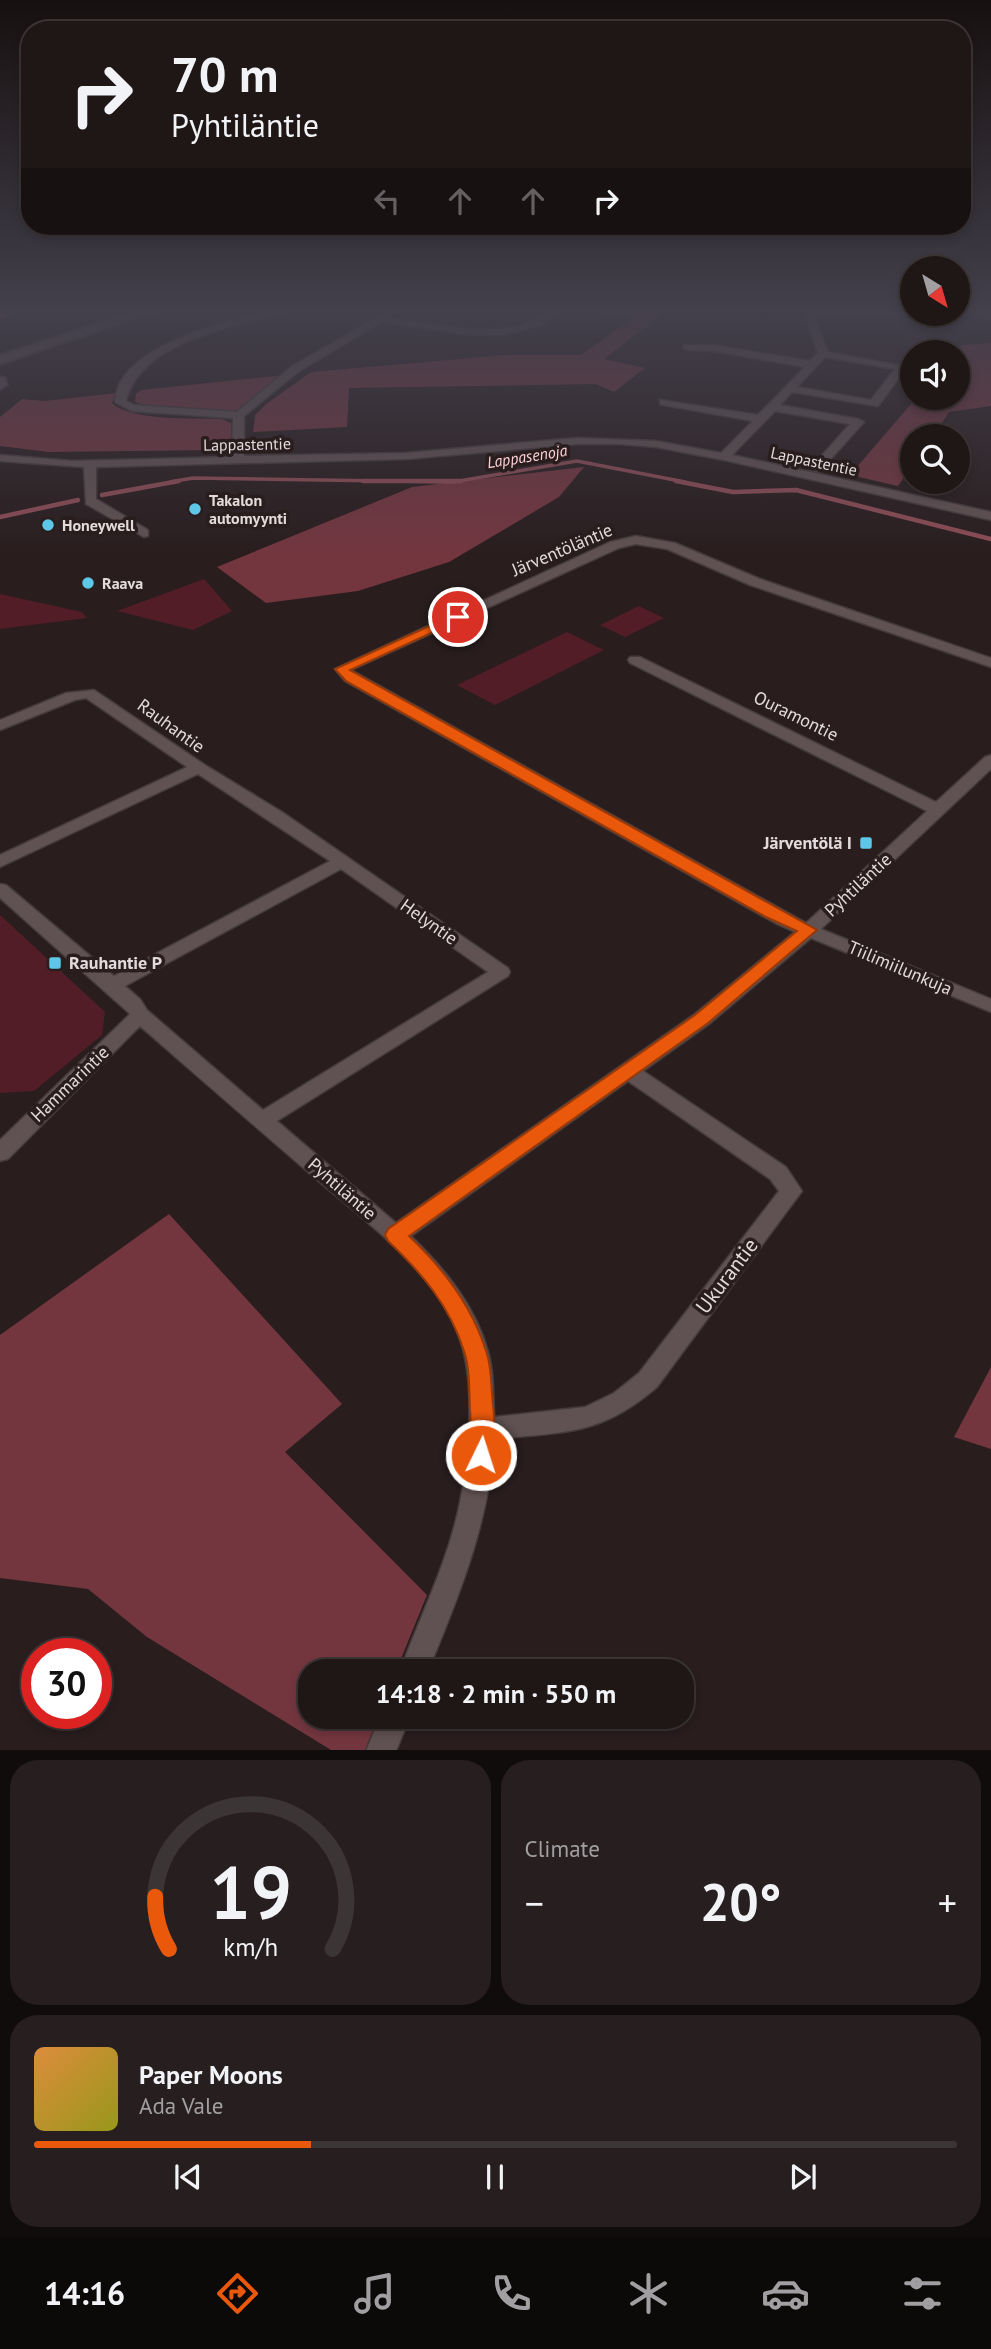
<!DOCTYPE html>
<html lang="en">
<head>
<meta charset="utf-8">
<style>
  :root { --surface:#1f1616; --page:#271f1f; --text:#f1f3f6; --muted:#a19fa1; --line:#3c3535; --accent:#ea580c }
  body { margin:0; font-family:"PT Sans",sans-serif; background:var(--page); color:var(--text); height:100vh; display:flex; flex-direction:column; font-size:26px; white-space:nowrap }
  * { box-sizing:border-box; margin:0 }
  p { font-size:23px; color:var(--muted) }
  .icon { flex:none; width:38px; height:38px; fill:none; stroke:currentColor; stroke-width:2; stroke-linecap:round; stroke-linejoin:round }
  .map { position:relative; height:1750px; overflow:hidden }
  .panel { display:flex; flex-direction:column; gap:10px; padding:10px; background:#110c0c; flex:1 }
  .panel>* { flex:none }
  .hud { position:absolute; left:21px; top:21px; width:950px; height:214px; border-radius:28px; box-shadow:0 4px 10px #0003,0 0 0 2px var(--line); background:#1f1616; color:var(--text); overflow:hidden }
  .needle { width:46px; rotate:143deg }
  .tools { position:absolute; left:900px; top:256px; display:grid; gap:14px }
  .tools a { display:grid; place-items:center; width:70px; height:70px; border-radius:50%; background:var(--surface); box-shadow:0 4px 10px #0003,0 0 0 2px var(--line); font-size:35px }
  .speed { position:absolute; left:21px; top:1638px; display:flex; gap:14px; font-size:35px; font-weight:700; text-align:center }
  .speed>* { display:grid; place-content:center; width:91px; height:91px; border-radius:50%; background:var(--surface); box-shadow:0 4px 10px #0003,0 0 0 2px var(--line); line-height:1 }
  .speed .limit { border:10px solid #d22; background:#fff; color:#111 }
  .pin { position:absolute; display:grid; place-items:center; width:60px; height:60px; color:#fff; margin:-30px; border:4px solid #fff; border-radius:50%; box-shadow:0 2px 7px #0007 }
  .me { position:absolute; width:77px; margin:-38px; rotate:4deg; stroke-linejoin:round; filter:drop-shadow(0 0 5px #0008) }
  .turn { display:flex; align-items:center; gap:24px; height:147px; padding:0 35px; font-size:32px }
  .turn .icon { width:91px; height:91px; stroke-width:2.5 }
  .turn b { display:block; font-size:49px; line-height:60px }
  .lanes { display:flex; align-items:center; height:66px; padding:0 35px; background:#0003; justify-content:center; gap:35px; direction:ltr }
  .lanes .off { opacity:.35 }
  .big { font-size:52px; font-weight:700; line-height:1.1 }
  .panel .widget { flex:1; display:flex; flex-direction:column; justify-content:center; gap:10px; min-width:0; padding:0 24px; border-radius:28px; background:var(--page) }
  .panel .dial { align-items:center; gap:0 }
  .dial svg { height:182px; overflow:visible; fill:none; stroke:var(--line); stroke-width:7; stroke-linecap:round; text-anchor:middle }
  .dial text { fill:var(--text); stroke:none }
  .song { display:flex; align-items:center; gap:21px }
  .cover { width:84px; height:84px; border-radius:10px; background:linear-gradient(135deg,hsl(30 70% 55%),hsl(60 70% 35%)) }
  .played { height:7px; border-radius:4px; background:linear-gradient(90deg,var(--accent) 30%,var(--line) 30%) }
  .keys { display:flex; justify-content:space-around; direction:ltr }
  .heat { display:flex; justify-content:space-between; align-items:center; font-size:38px; direction:ltr }
  .panel .tiles { flex:1; display:grid; gap:10px; grid-template-columns:1fr 1fr }
  .widget:last-child { grid-column:span 2 }
  .trip { position:absolute; left:298px; top:1659px; width:396px; height:70px; border-radius:28px; background:var(--surface); box-shadow:0 4px 10px #0003,0 0 0 2px var(--line); font-weight:700; line-height:70px; text-align:center }
  .tab-bar { display:flex; height:112px; justify-content:space-around; align-items:center; background:#0c0909; color:var(--muted) }
  .tab-bar .icon { width:49px; height:49px }
  .tab-bar .selected { color:var(--accent) }
  .tab-bar b { font-size:32px; color:var(--text) }
  .map>svg:first-child { display:block }
</style>
</head>
<body>
<div class="map">
<svg width="991" height="1751" viewBox="0 0 991 1751">
  <rect width="100%" height="100%" fill="#291d1e"/>
  <!-- green -->
  <g fill="#531d27">
    <polygon points="204,579 232,611 193,630 117,611"/>
    <polygon points="0,594 82,612 87,618 0,629"/>
    <polygon points="639,606 664,618 625,637 600,625"/>
    <polygon points="567,632 604,650 495,705 457,685"/>
    <polygon points="0,915 105,1012 102,1035 34,1091 0,1093"/>
  </g>
  <!-- forest -->
  <g fill="#73363f">
    <polygon points="592,310 668,310 604,359 645,368 614,392 596,384 349,388 347,427 253,432 255,415 266,404 311,372 505,355 581,355 633,318"/>
    <polygon points="991,343 991,406 949,412 933,436 912,436 912,466 898,486 850,475 917,397 957,397 956,352 962,345"/>
    <polygon points="284,375 237,411 147,406 135,402 136,394 141,390"/>
    <path d="M117,393L112,403C130,421 196,418 222,419L231,423V438L223,447L212,450L49,452L0,446V417L22,399L44,401Z"/>
    <polygon points="584,467 559,497 449,562 358,591 266,603 217,567 412,487"/>
    <polygon points="169,1214 342,1404 285,1452 427,1595 396,1671 310,1671 310,1717 378,1717 365,1750 331,1750 147,1637 88,1589 0,1578 0,1335"/>
    <polygon points="991,1367 991,1449 954,1437"/>
  </g>
  <g fill="none" stroke-linecap="round" stroke-linejoin="round">
    <!-- stream-far1 -->
    <polyline stroke="#8c4c55" stroke-width="3.5" points="170,482 193,478 453,482 577,461 685,482"/>
    <!-- stream -->
    <g stroke="#8c4c55" stroke-width="4.5">
      <polyline points="363,481 461,481"/>
      <polyline points="676,481 733,492 796,490 991,539"/>
      <polyline points="102,495 179,481"/>
      <polyline points="0,517 78,500"/>
    </g>
    <!-- street casing -->
    <g stroke="#443a3b" stroke-width="3">
      <g id="street">
        <path d="M272,310H287C275,317 258,319 245,323C201,335 138,352 126,401L134,405L237,412L291,367L389,310H400L389,317C430,324 473,334 515,327C532,325 543,310 560,310L541,325L503,335L461,334L382,322L299,371L244,416V456L406,453L577,438L656,441L721,453L753,421L664,405L660,404V400L758,415L805,367L713,351L688,350L684,349V345H713L810,361L818,353L804,310H912V313L915,314L814,316L828,352L907,367L878,406L792,392L780,405L858,419L864,422L819,472L809,470L850,424L775,411L732,455L991,512V520L724,460L656,447L620,444H577L406,459L96,467V499L148,530V536L144,537L86,504L84,467L0,461V455L72,461L232,457L233,418L132,411L115,402C116,395 117,387 121,381C147,339 226,322 272,310ZM825,357L895,369L871,400L797,387Z"/>
        <polygon points="957,310 991,312 991,318 954,314 957,313"/>
        <path d="M636,536L675,543L760,579L991,658V667L750,585L667,549L636,544L619,548L351,670L806,923L927,811L630,663L628,660L630,657H640L936,802L985,757L991,755V769L821,929L991,999V1012L811,938L709,1024L643,1071L786,1167L802,1191L657,1387C600,1436 564,1432 494,1439C490,1521 459,1596 428,1671H400C421,1614 450,1558 461,1497C470,1449 476,1380 458,1334C432,1266 361,1219 308,1172C252,1124 196,1075 140,1026L8,1159L0,1161V1140L130,1014L0,898V884L6,885L114,976L330,861L198,774L0,867V855L187,767L86,698L75,700L0,730V720L66,693L94,690L205,765L282,812L508,968L510,972L508,976L277,1121L396,1223L695,1014L795,932L777,924L345,681L335,669L610,542ZM341,869L488,972L263,1110L147,1010L140,999L125,986ZM628,1081L770,1179L779,1191L639,1373L614,1393L585,1407L494,1417C493,1396 494,1372 488,1352C476,1306 444,1268 411,1236Z"/>
        <polygon points="380,1717 410,1717 396,1751 366,1751"/>
      </g>
    </g>
    <!-- secondary casing -->
    <g stroke="#443a3b" stroke-width="4">
      <g id="secondary">
        <polygon points="139,310 159,310 0,364 0,355"/>
        <polygon points="0,377 5,378 7,385 0,389"/>
      </g>
    </g>
    <!-- highway casing -->
    <g stroke="#443a3b" stroke-width="3">
      <polygon id="highway" points="0,310 17,310 0,319"/>
    </g>
    <!-- street -->
    <use href="#street" fill="#605152" fill-rule="evenodd"/>
    <!-- secondary -->
    <use href="#secondary" fill="#605152" fill-rule="evenodd"/>
    <!-- highway -->
    <use href="#highway" fill="#d65a71" fill-rule="evenodd"/>
  </g>
  <!-- sky -->
  <linearGradient id="sky" x2="0" y2="1"><stop stop-color="#171010"/><stop offset="0.56" stop-color="#43404c"/><stop offset="1" stop-color="#43404c" stop-opacity="0"/></linearGradient>
  <rect width="991" height="555" fill="url(#sky)"/>
  <!-- route -->
  <path fill="#ea580c" stroke="#983908" stroke-width="2" d="M458,613L464,617L462,619L350,670L817,930L708,1023L409,1236C443,1268 472,1306 486,1351C492,1367 491,1388 493,1405C495,1424 497,1445 489,1463L481,1466L472,1463C467,1450 472,1425 470,1410C469,1391 470,1368 464,1351C450,1306 421,1272 388,1241L385,1235L388,1229L695,1015L797,931L766,917L346,681L335,669Z"/>
  <!-- markers -->
  <g fill="#5dc7e8" stroke="#291d1e" stroke-width="2.5">
    <circle cx="195" cy="509" r="7"/>
    <circle cx="48" cy="525" r="7"/>
    <circle cx="88" cy="583" r="7"/>
    <rect x="859" y="836" width="14" height="14" rx="3.5"/>
    <rect x="48" y="956" width="14" height="14" rx="3.5"/>
  </g>
  <g text-anchor="middle" stroke-width="7" stroke-linejoin="round" paint-order="stroke">
    <!-- far-street labels -->
    <g font-size="16" fill="#e3dadb" stroke="#291d1e">
      <text transform="translate(247 444) rotate(-1)" y="6">Lappastentie</text>
      <text transform="translate(814 461) rotate(12)" y="6">Lappastentie</text>
    </g>
    <!-- far-water labels -->
    <g font-size="16" font-style="italic" fill="#fcd2d6" stroke="#291d1e">
      <text transform="translate(527 456) rotate(-9)" y="6">Lappasenoja</text>
    </g>
    <!-- far-poi labels -->
    <g font-size="16" font-weight="bold" fill="#e3dadb" stroke="#291d1e" text-anchor="start">
      <text x="209" y="506">Takalon<tspan x="209" dy="18">automyynti</tspan></text>
      <text x="62" y="531">Honeywell</text>
      <text x="102" y="589">Raava</text>
    </g>
    <!-- street labels -->
    <g font-size="18" fill="#e3dadb" stroke="#291d1e">
      <text transform="translate(562 550) rotate(-23)" y="6">Järventöläntie</text>
      <text transform="translate(796 716) rotate(26)" y="6">Ouramontie</text>
      <text transform="translate(171 726) rotate(36)" y="6">Rauhantie</text>
      <text transform="translate(858 885) rotate(-43)" y="6">Pyhtiläntie</text>
      <text transform="translate(429 922) rotate(35)" y="6">Helyntie</text>
      <text transform="translate(900 968) rotate(23)" y="6">Tiilimiilunkuja</text>
      <text transform="translate(70 1084) rotate(-44)" y="6">Hammarintie</text>
      <text transform="translate(342 1189) rotate(41)" y="6">Pyhtiläntie</text>
    </g>
    <!-- poi labels -->
    <g font-size="18" font-weight="bold" fill="#e3dadb" stroke="#291d1e" text-anchor="end">
      <text x="852" y="849">Järventölä I</text>
      <text x="69" y="969" text-anchor="start">Rauhantie P</text>
    </g>
    <!-- near-street labels -->
    <g font-size="21" fill="#e3dadb" stroke="#291d1e">
      <text transform="translate(727 1276) rotate(-53)" y="7">Ukurantie</text>
    </g>
  </g>
</svg>
<div class="tools">
<a><svg class="needle" viewBox="-14 -14 28 28"><path d="M0-13l5 13h-10z" fill="#e53935"/><path d="M0 13l5-13h-10z" fill="#a19fa1"/></svg></a>
<a><svg class="icon" aria-label="sound" viewBox="0 0 24 24"><path d="M4 9h4l5-4v14l-5-4H4zM17 9q2 3 0 6"/></svg></a>
<a><svg class="icon" aria-label="search" viewBox="0 0 24 24"><circle cx="10" cy="10" r="6"/><path d="M15 15l6 6"/></svg></a>
</div>
<div class="speed"><div class="limit">30</div></div>
<div class="pin" style="left:458px;top:617px;background:#d93025"><svg class="icon" aria-label="arrive" viewBox="0 0 24 24"><path d="M6 21V4h12l-3 4 3 4H6"/></svg></div>
<svg class="me" style="left:481px;top:1455px" viewBox="-20 -20 40 40"><circle r="17" fill="#ea580c" stroke="#fff" stroke-width="3"/><path d="M0-11L8 9 0 5-8 9z" fill="#fff"/></svg>
<div class="trip">14:18 · 2 min · 550 m</div>
<div class="hud">
<div class="turn"><svg class="icon" aria-label="right" viewBox="0 0 24 24"><path d="M7 20v-9h11M14 6l5 5-5 5"/></svg><div><b>70 m</b>Pyhtiläntie</div></div>
<div class="lanes"><svg class="icon off" aria-label="left" viewBox="0 0 24 24"><path d="M17 20v-9H6M10 6l-5 5 5 5"/></svg><svg class="icon off" aria-label="ahead" viewBox="0 0 24 24"><path d="M12 20V5M6 11l6-6 6 6"/></svg><svg class="icon off" aria-label="ahead" viewBox="0 0 24 24"><path d="M12 20V5M6 11l6-6 6 6"/></svg><svg class="icon" aria-label="right" viewBox="0 0 24 24"><path d="M7 20v-9h11M14 6l5 5-5 5"/></svg></div>
</div>
</div>
<section class="panel">
<div class="tiles">
<div class="widget dial"><svg viewBox="0 0 100 80">
<path d="M14 69A42 42 0 1 1 86 69"/>
<path d="M14 69A42 42 0 0 1 8 46" stroke="#ea580c"/>
<text x="50" y="56" font-size="32" font-weight="700">19</text>
<text x="50" y="72" font-size="11">km/h</text>
</svg></div>
<div class="widget"><p>Climate</p>
<div class="heat"><a>−</a><b class="big">20°</b><a>+</a></div>
</div>
<div class="widget">
<div class="song"><i class="cover"></i><div><b>Paper Moons</b><p>Ada Vale</p></div></div>
<div class="played"></div>
<div class="keys"><svg class="icon" aria-label="previous" viewBox="0 0 24 24"><path d="M18 5L8 12l10 7zM5 5v14"/></svg><svg class="icon" aria-label="pause" viewBox="0 0 24 24"><path d="M8 5v14M16 5v14"/></svg><svg class="icon" aria-label="next" viewBox="0 0 24 24"><path d="M6 5l10 7-10 7zM19 5v14"/></svg></div>
</div>
</div>
</section>
<nav class="tab-bar">
<b>14:16</b>
<svg class="icon selected" aria-label="directions" viewBox="0 0 24 24"><path d="M12 3l9 9-9 9-9-9zM9 14v-3h6M13 9l2 2-2 2"/></svg>
<svg class="icon" aria-label="music" viewBox="0 0 24 24"><path d="M9 18V5l10-2v13"/><circle cx="6" cy="18" r="3"/><circle cx="16" cy="16" r="3"/></svg>
<svg class="icon" aria-label="phone" viewBox="0 0 24 24"><path d="M5 4h4l2 5-3 2q2 4 5 5l2-3 5 2v4C11 20 4 13 5 4z"/></svg>
<svg class="icon" aria-label="climate" viewBox="0 0 24 24"><path d="M12 3v18M4 7l16 10M4 17L20 7"/></svg>
<svg class="icon" aria-label="car" viewBox="0 0 24 24"><path d="M5 17H2v-5l4-1 3-4h7l3 4 3 1v5h-3M9 17h6M6 11h13"/><circle cx="7" cy="17" r="2"/><circle cx="17" cy="17" r="2"/></svg>
<svg class="icon" aria-label="filters" viewBox="0 0 24 24"><path d="M4 7h16M4 17h16"/><circle cx="9" cy="7" r="2"/><circle cx="15" cy="17" r="2"/></svg>
</nav>
</body>
</html>
